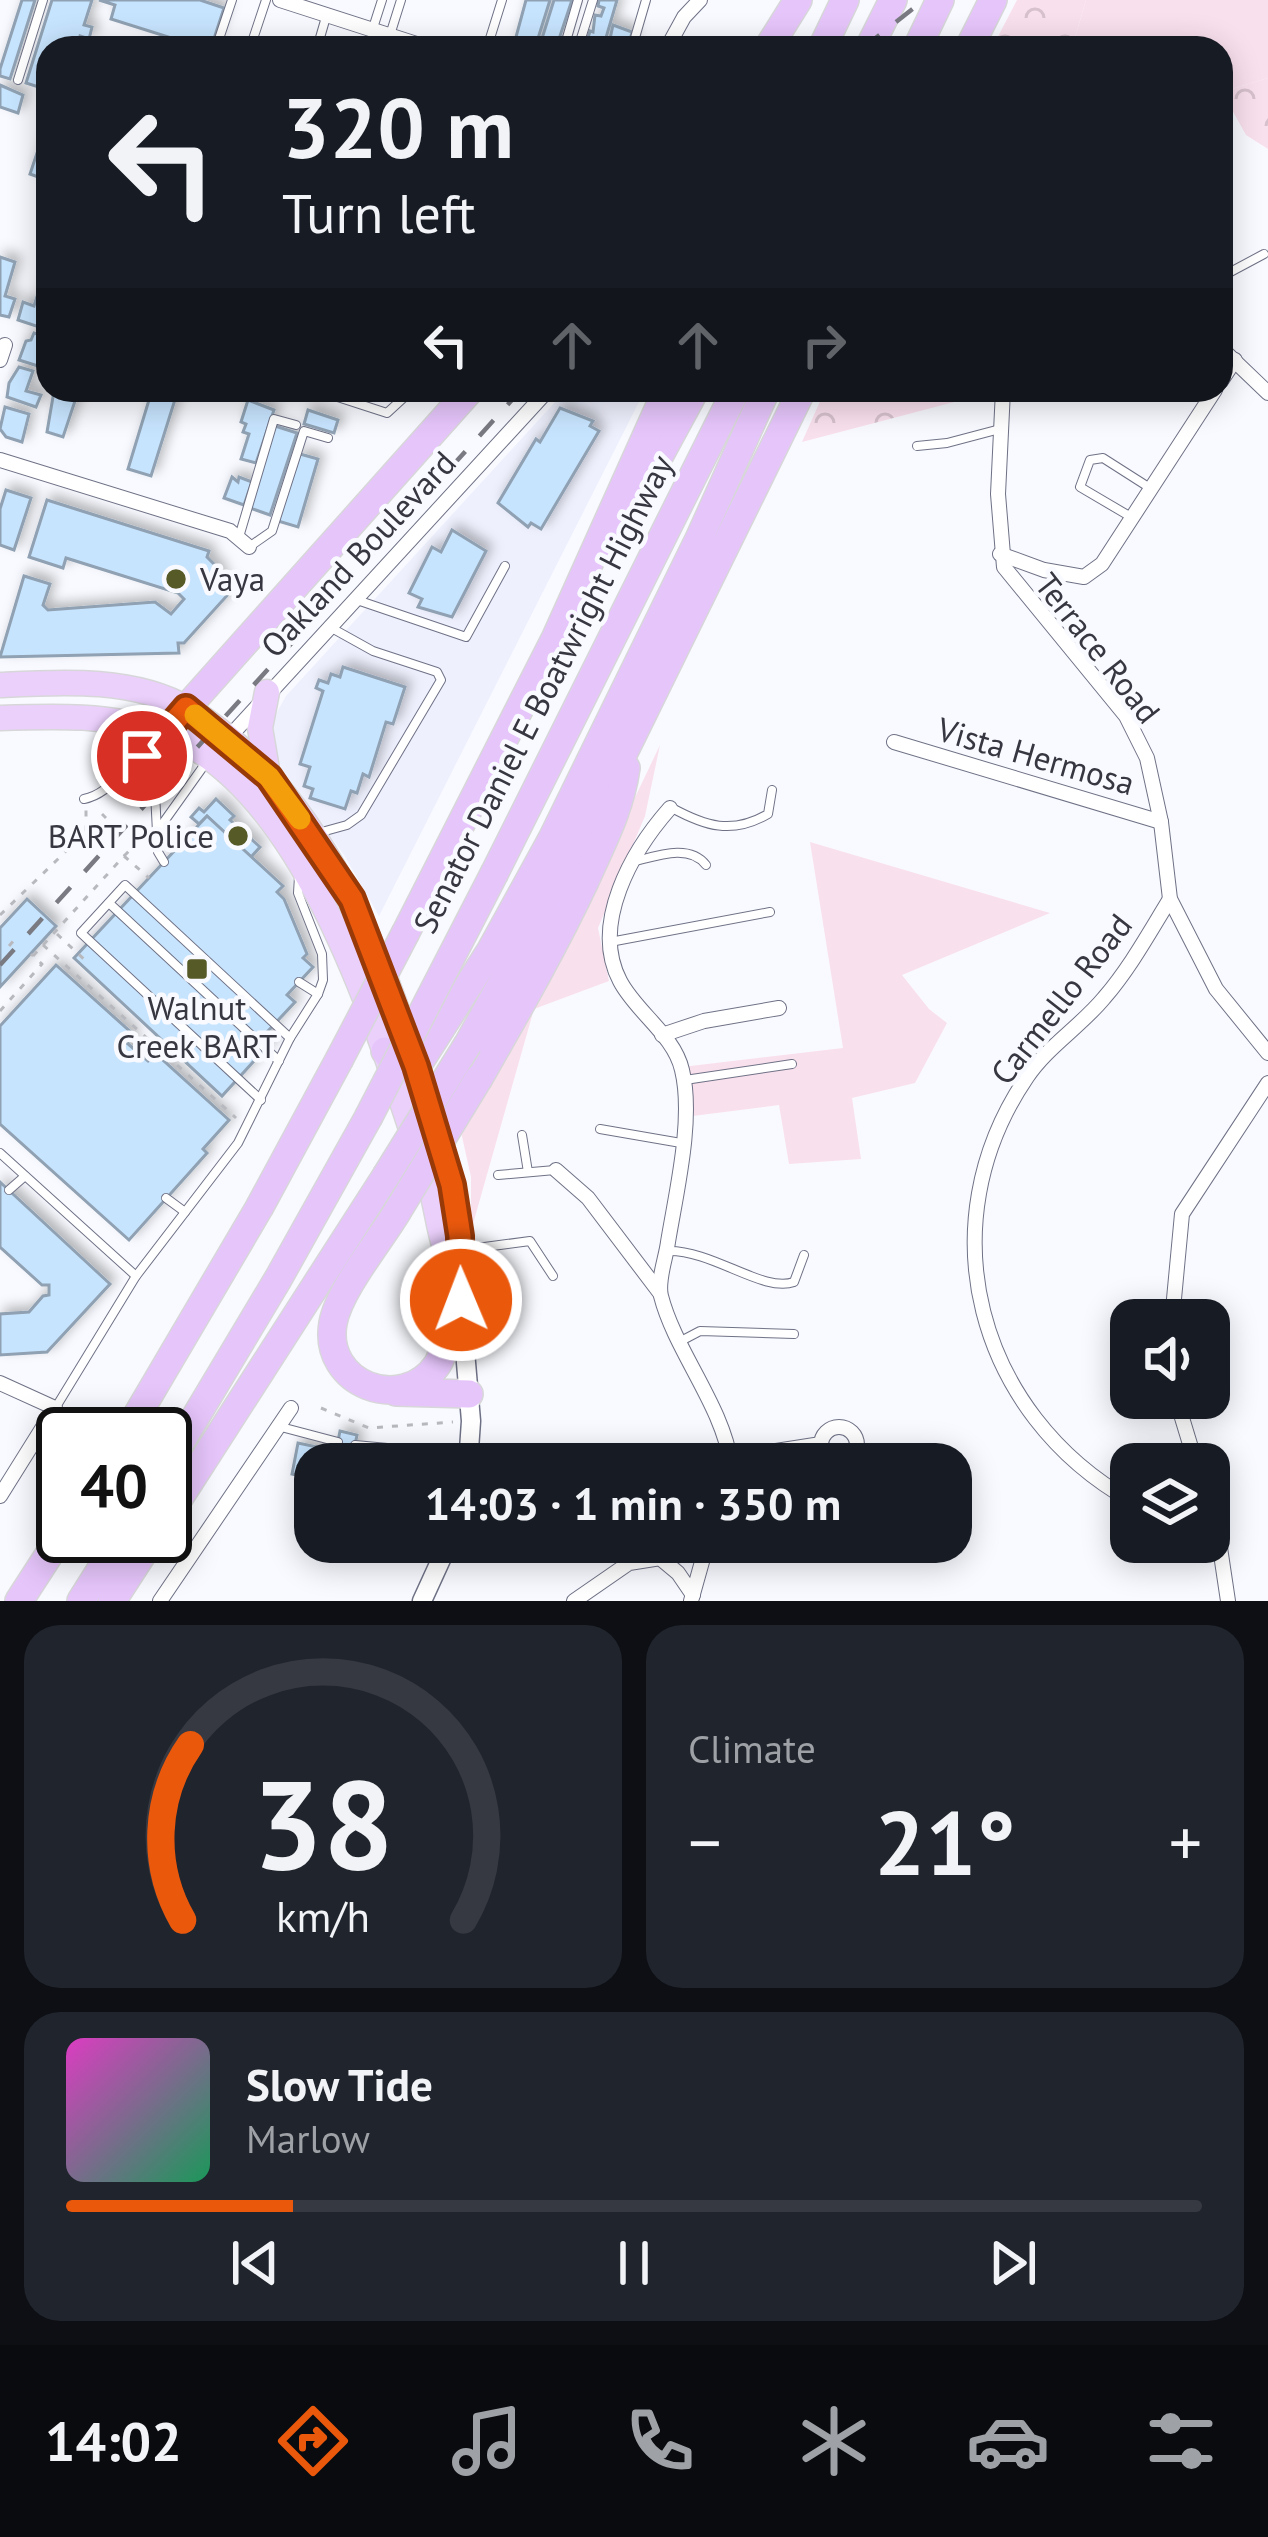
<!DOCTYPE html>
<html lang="en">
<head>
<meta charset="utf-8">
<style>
  :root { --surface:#171b24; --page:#20242c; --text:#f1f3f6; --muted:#9ea1a6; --line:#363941; --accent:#ea580c }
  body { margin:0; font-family:"PT Sans",sans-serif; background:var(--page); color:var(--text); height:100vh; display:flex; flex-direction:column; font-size:45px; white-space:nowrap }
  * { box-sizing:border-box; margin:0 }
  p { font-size:39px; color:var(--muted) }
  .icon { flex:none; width:66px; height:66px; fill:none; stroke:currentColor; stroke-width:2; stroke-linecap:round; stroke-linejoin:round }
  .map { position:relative; height:1601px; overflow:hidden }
  .sheet { display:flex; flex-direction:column; gap:24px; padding:24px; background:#0d0f14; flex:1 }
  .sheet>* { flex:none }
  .banner { position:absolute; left:36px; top:36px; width:1197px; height:366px; border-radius:36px; box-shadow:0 6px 30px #0003; background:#171b24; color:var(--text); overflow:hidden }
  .buttons { position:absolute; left:1110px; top:1299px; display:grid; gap:24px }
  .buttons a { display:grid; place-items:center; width:120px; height:120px; border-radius:24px; background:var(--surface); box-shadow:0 6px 30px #0003; font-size:60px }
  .speed { position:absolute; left:36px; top:1407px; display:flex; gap:24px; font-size:60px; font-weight:700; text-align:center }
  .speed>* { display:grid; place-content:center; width:156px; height:156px; border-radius:50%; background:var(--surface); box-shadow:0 6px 30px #0003; line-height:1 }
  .speed .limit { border:6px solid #111; border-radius:18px; background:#fff; color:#111 }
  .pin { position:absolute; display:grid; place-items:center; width:102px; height:102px; color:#fff; margin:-51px; border:6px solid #fff; border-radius:50%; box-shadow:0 3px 12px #0007 }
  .me { position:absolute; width:132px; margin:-66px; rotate:359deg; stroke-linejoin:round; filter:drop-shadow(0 0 9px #0008) }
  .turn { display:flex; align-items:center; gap:42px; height:252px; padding:0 48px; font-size:54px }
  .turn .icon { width:156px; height:156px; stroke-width:2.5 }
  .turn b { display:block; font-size:84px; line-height:102px }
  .lanes { display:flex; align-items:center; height:114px; padding:0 48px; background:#0003; justify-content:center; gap:60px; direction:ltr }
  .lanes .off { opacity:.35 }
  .big { font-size:90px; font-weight:700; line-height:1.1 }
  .sheet .tile { flex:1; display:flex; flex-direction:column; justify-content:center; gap:18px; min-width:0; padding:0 42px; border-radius:36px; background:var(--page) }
  .sheet .dial { align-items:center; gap:0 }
  .dial svg { height:312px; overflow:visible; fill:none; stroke:var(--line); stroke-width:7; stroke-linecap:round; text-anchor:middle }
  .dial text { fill:var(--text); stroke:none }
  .song { display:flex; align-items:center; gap:36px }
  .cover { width:144px; height:144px; border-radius:18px; background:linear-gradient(135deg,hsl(310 70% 55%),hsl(150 70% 35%)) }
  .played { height:12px; border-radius:6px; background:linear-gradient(90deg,var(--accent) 20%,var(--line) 20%) }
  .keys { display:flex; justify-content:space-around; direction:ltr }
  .heat { display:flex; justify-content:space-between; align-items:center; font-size:66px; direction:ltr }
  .sheet .tiles { flex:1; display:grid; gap:24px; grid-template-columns:1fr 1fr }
  .tile:last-child { grid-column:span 2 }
  .trip { position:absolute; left:294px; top:1443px; width:678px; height:120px; border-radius:36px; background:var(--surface); box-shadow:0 6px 30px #0003; font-weight:700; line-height:120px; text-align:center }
  .dock { display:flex; height:192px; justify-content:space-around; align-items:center; background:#090b0e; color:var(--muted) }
  .dock .icon { width:84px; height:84px }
  .dock .on { color:var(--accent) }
  .dock b { font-size:54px; color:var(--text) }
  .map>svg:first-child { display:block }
</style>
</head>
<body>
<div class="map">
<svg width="1268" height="1601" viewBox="0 0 1268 1601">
  <defs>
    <pattern id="forest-crowns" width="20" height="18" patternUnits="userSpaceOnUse" patternTransform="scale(3)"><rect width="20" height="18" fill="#f9e0ed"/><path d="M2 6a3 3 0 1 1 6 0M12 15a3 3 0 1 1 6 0" fill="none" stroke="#d6c1cc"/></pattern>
    <filter id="shadow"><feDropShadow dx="5.5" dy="-5.5" stdDeviation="6" flood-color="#0004"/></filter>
  </defs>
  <rect width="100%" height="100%" fill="#f9faff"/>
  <!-- built -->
  <polygon fill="#eef0fd" points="566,390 645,390 379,916 344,855 282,769 272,744 272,721 286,696"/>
  <!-- grass -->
  <g fill="#f9e0ed">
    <polygon points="1086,0 1268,0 1268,78 1222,92 1221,48 1198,48 1195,44 1176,48 1072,48"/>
    <polygon points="660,745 645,816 598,928 609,981 534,1009 471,1231 471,1177 461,1132 534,1009"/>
    <polygon points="810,842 1050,913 902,975 929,1009 947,1023 915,1083 852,1098 861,1159 789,1164 779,1105 685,1117 682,1067 843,1048"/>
  </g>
  <!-- forest -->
  <g fill="url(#forest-crowns)">
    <polygon points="1017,0 1086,0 1072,48 992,48"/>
    <polygon points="1268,78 1268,149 1246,135 1222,92"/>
    <polygon points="825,390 1000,390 802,442"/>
  </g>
  <!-- building -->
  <g fill="#c7e4fe" stroke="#8fa1b2" stroke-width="3" filter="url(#shadow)">
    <polygon points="22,0 35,0 10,79 0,76 0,69"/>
    <polygon points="52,0 92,0 84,25 92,27 89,39 80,36 76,48 48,48 48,90 26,83"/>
    <polygon points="99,0 200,0 224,8 211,48 203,48 111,19 115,5"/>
    <polygon points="526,0 550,0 535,48 513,48"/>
    <polygon points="554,0 572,0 556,48 539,48"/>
    <polygon points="599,0 617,0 603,48 591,48 593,42 587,41 590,31 593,32 595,15 601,16 604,8 598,6"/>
    <polygon points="613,25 632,32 628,48 608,48"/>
    <polygon points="0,85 23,95 18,113 0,107"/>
    <polygon points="41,141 48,144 41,178 30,174"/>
    <polygon points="0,257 15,262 5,296 15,299 9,317 0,315"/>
    <polygon points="48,262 48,330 18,320 23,302 34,306"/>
    <polygon points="34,333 47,337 38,366 19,360 26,341 31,340"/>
    <polygon points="19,367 33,371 26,391 41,395 36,407 7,397 9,383"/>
    <polygon points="152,390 178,390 151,476 128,469"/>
    <polygon points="54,391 76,398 63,437 47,432"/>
    <polygon points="248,400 274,410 256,463 241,459 249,434 243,432 246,424 241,422"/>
    <polygon points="5,407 29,414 22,442 6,437 0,429"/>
    <polygon points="560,408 593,421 590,426 599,431 541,529 531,523 528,527 498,503 536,439 540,442"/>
    <polygon points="308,410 338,420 334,433 304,424"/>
    <polygon points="275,426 297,433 270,515 250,508"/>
    <polygon points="300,454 318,459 298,527 278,521"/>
    <polygon points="232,477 238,482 239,477 252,482 244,505 224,498"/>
    <polygon points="6,490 31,498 14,550 0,545 0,509"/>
    <polygon points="47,500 209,551 207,557 221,571 217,576 233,589 184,643 178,643 179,653 0,657 24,576 50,584 43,605 48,610 155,602 171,614 184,599 178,593 66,558 63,568 29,557"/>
    <polygon points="452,530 486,551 452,617 418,607 422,599 409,593 432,547 441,552"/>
    <polygon points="343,667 405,687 393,724 386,722 369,777 363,774 357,793 351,791 345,809 310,798 313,789 304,786 310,767 300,764 323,691 316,688 319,680 328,683 331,674 340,677"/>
    <polygon points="216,799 234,816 230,820 260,847 251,857 207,816 199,824 191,817 199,808 204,812"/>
    <polygon points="207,816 283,886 277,892 284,899 307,954 303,958 313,967 287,995 295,1002 268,1031 275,1038 222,1096 74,958"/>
    <polygon points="27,899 56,926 0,987 0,928"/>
    <polygon points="56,965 134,1035 127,1043 148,1061 155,1053 229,1120 203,1149 207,1153 129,1240 0,1124 0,1026"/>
    <polygon points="0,1182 110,1284 47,1352 0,1355 0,1314 29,1312 43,1296 49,1295 49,1285 42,1285 0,1247"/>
    <polygon points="340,1431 357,1435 353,1454 358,1455 356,1464 315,1464 315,1479 292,1474 298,1443 336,1451"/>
  </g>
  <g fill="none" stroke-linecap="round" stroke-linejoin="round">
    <!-- service casing -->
    <g stroke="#6f7286" stroke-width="10">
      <g id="service">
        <polyline points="373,28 382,0"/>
        <polyline points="390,35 401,0"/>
        <polyline points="216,48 232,0"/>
        <polyline points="250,48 266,0"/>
        <polyline points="317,48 326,17"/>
        <polyline points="487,48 502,0"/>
        <polyline points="564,48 578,0"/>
        <polyline points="578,48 593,0"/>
        <polyline points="632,48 646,0"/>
        <polyline points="18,80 43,0"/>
        <polyline points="1221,277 1264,254"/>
        <polyline points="316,390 387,413 412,390"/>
        <polyline points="213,394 214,390"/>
        <polyline points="917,446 947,443 1000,429"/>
        <polyline points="1131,517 1080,487 1090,460 1103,458 1150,488"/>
        <polyline points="239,537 274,419 296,425"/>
        <polyline points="249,547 272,531 304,431 328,438"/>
        <polyline points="357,600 466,637 505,566"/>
        <polyline points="103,725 122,774"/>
        <polyline points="159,739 153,753 158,852 164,862"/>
        <path d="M84,799C114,793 125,760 153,753"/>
        <path d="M672,808C705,826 732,835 768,814L772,790"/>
        <polyline points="158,830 205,764"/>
        <polyline points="318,833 347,825 361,815 441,680 437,672 373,651 328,626"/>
        <path d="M636,861C659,855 690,844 706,865"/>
        <polyline points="109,903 279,1061"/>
        <polyline points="610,942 770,912"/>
        <polyline points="299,982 318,994"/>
        <polyline points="685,1080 792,1064"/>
        <polyline points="261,1100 81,933 125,885 290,1038"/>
        <polyline points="600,1129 681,1143"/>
        <polyline points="522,1135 528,1172"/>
        <polyline points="0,1153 136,1276"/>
        <polyline points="498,1175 555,1170"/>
        <polyline points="9,1190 25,1176"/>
        <polyline points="166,1198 185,1212"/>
        <polyline points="462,1250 530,1241 553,1276"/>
        <path d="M668,1251C713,1250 763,1293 794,1282L804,1255"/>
        <polyline points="681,1341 700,1331 794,1334"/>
        <polyline points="56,1407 136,1276 238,1143 290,1038 318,994 323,980 322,954 298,893 299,876"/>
        <polyline points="281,1427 338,1442"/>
        <polyline points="355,1445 420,1451 426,1456 425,1464"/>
      </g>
    </g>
    <!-- minor casing -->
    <g stroke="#6f7286" stroke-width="16">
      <g id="minor">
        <polyline points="280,0 429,48"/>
        <polyline points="667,48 684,17 700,0"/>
        <polyline points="1221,348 1268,393"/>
        <polyline points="0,360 5,345"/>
        <polyline points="1221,381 1235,360"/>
        <polyline points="1003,390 998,494 1004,567 1126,716 1147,758 1161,822 1170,899 1216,989 1268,1053"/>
        <polyline points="0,460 230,531 249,547"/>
        <polyline points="1000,554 1044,570 1084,577 1102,564 1215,390"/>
        <polyline points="894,742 1161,822"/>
        <polyline points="210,758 548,390"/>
        <path d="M670,808C632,851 590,924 620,981C636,1012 674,1035 682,1070C694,1119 676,1193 668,1242C666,1258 657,1281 661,1296C675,1351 723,1406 731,1464"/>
        <polyline points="662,1035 704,1021 779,1008"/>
        <polyline points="556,1170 588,1198 660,1293"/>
        <polyline points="1172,1320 1182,1214 1268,1083"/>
        <polyline points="0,1383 55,1408 0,1496"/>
        <polyline points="1176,1398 1196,1464"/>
        <circle cx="839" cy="1445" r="18"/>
        <polyline points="731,1458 821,1444"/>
        <path d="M1131,1501C977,1414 926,1225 1027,1077C1047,1047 1081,1026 1104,998C1130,968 1149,933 1170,899"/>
        <polyline points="1209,1507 1219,1541 1228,1601"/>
        <polyline points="660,1558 678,1573 693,1595"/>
        <polyline points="160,1601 291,1408"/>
        <polyline points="574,1601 629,1563 705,1551"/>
        <polyline points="691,1601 705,1551 711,1542"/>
      </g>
    </g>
    <!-- tertiary casing -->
    <g stroke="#6f7286" stroke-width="21">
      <g id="tertiary">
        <polyline points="459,1281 471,1421 468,1464"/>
        <polyline points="422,1601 449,1542"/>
      </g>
    </g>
    <!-- trunk casing -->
    <g stroke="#d7d7d9" stroke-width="27">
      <g id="trunk">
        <path d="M0,685C60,682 134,677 188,709C322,790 387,964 428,1107C445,1164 462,1216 459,1276"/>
        <polyline points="267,692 260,728 268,775"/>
        <path d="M0,718C55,716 111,714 164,733C301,783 374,1017 416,1144C422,1161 429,1179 433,1196C440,1225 441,1249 458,1274"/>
      </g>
    </g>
    <!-- motorway casing -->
    <g stroke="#d7d7d9" stroke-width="30">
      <g id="motorway">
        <polyline points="768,48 798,0"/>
        <polyline points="822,48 845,0"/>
        <polyline points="869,48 893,0"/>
        <polyline points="917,48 940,0"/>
        <polyline points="969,48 993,0"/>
        <polyline points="611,545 695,390"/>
        <polyline points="164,733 470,390"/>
        <polyline points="495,872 736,390"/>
        <polyline points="406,932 556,637 667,390"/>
        <polyline points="468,1044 573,856 802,390"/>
        <polyline points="385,1051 401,1069 417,1066 491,950 552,839 700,537 766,390"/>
        <path d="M479,1078C516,1013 553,949 585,881C602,843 620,810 626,768"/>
        <path d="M397,1212C379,1242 339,1290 333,1323C322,1384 402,1415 437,1365C447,1351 444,1327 446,1311C448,1299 454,1287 459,1276"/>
        <polyline points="396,1392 469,1394"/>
        <polyline points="126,1434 259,1208 339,1060"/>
        <polyline points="165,1468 278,1279 368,1118"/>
        <polyline points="165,1520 386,1176"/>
        <polyline points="19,1601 63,1533"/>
        <polyline points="81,1601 122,1536"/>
        <polyline points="112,1601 154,1536"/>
      </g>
    </g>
    <!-- path -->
    <g stroke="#b8b9bf" stroke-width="3" stroke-dasharray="6 9" stroke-linecap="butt">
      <polyline points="102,814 106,818"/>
      <polyline points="124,856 146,834"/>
      <polyline points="0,915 86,832 86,810"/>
      <polyline points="57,934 87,962"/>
      <polyline points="43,945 236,1118"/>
      <polyline points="9,946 15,939"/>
      <polyline points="33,956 124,856 149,878"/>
      <polyline points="0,1011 42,964 31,954"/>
      <polyline points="321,1408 369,1428 453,1422"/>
    </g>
    <!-- service -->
    <use href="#service" stroke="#fff" stroke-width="8"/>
    <!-- minor -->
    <use href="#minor" stroke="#fff" stroke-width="14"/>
    <!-- tertiary -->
    <use href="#tertiary" stroke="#fff" stroke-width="18"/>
    <!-- trunk -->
    <use href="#trunk" stroke="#ebd0fc" stroke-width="24"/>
    <!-- motorway -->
    <use href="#motorway" stroke="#e6c5fb" stroke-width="27"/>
    <!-- rail -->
    <g stroke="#797a82" stroke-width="4.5" stroke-dasharray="21 21" stroke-linecap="butt">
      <polyline points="863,48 924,0"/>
      <polyline points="0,965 521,390"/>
    </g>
    <!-- motorway-bridge casing -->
    <g stroke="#d7d7d9" stroke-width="30" stroke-linecap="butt">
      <g id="motorway-bridge">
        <polyline points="339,1060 406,932"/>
        <polyline points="368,1118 495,872"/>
        <polyline points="386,1176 468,1044"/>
        <polyline points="397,1212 479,1078"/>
      </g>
    </g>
    <!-- motorway-bridge -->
    <use href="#motorway-bridge" stroke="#e6c5fb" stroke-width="27"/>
  </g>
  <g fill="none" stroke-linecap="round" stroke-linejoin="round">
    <!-- route casing -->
    <g stroke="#983908" stroke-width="30">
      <polyline id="route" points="142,756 153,753 156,743 186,708 269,777 352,899 416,1066 452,1185 460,1236 461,1300"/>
    </g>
    <!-- route -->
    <use href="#route" stroke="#ea580c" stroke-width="21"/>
    <!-- slow -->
    <polyline stroke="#f59e0b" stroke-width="21" points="195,715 269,777 300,819"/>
  </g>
  <!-- markers -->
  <g fill="#565a27" stroke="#f9faff" stroke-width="4.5">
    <circle cx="176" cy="579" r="12"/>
    <circle cx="238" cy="836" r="12"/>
    <rect x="185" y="957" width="24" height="24" rx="6"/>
  </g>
  <g text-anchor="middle" stroke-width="9" stroke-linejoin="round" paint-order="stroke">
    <!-- street labels -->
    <g font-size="33" fill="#363740" stroke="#f9faff">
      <text transform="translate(358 554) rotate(-47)" y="12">Oakland Boulevard</text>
      <text transform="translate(1098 648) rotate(52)" y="12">Terrace Road</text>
      <text transform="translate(543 694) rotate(-63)" y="12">Senator Daniel E Boatwright Highway</text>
      <text transform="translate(1036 756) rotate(16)" y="12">Vista Hermosa</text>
      <text transform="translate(1061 999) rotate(-52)" y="12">Carmello Road</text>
    </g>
    <!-- poi labels -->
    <g font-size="33" fill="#363740" stroke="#f9faff" text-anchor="start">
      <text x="200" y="591">Vaya</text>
      <text x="214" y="848" text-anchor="end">BART Police</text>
      <text x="197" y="1020" text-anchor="middle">Walnut<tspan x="197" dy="38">Creek BART</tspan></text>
    </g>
  </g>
</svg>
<div class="buttons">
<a><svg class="icon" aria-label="sound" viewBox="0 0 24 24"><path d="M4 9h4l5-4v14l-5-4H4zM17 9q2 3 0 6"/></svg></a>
<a><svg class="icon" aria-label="layers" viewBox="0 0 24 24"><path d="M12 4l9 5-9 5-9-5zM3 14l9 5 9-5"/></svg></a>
</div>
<div class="speed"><div class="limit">40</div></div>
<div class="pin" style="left:142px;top:756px;background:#d93025"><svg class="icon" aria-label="arrive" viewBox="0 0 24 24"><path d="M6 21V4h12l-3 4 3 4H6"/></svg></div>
<svg class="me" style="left:461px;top:1300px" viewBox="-20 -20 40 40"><circle r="17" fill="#ea580c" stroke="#fff" stroke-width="3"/><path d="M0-11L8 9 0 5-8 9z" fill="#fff"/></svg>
<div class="trip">14:03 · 1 min · 350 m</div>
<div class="banner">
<div class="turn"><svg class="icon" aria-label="left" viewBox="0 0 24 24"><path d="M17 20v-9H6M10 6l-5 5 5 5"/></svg><div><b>320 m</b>Turn left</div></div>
<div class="lanes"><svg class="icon" aria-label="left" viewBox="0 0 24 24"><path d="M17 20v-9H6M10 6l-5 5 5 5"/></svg><svg class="icon off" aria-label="ahead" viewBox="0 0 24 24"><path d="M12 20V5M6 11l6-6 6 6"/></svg><svg class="icon off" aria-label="ahead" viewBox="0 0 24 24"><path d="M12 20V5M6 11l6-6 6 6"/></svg><svg class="icon off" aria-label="right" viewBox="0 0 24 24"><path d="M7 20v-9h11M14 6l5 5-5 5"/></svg></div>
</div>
</div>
<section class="sheet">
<div class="tiles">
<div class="tile dial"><svg viewBox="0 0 100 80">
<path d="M14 69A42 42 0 1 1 86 69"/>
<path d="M14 69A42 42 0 0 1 16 24" stroke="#ea580c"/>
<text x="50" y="56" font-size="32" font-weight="700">38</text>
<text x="50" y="72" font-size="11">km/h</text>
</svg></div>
<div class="tile"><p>Climate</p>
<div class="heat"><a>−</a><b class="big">21°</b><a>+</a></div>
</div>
<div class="tile">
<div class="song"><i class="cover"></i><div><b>Slow Tide</b><p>Marlow</p></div></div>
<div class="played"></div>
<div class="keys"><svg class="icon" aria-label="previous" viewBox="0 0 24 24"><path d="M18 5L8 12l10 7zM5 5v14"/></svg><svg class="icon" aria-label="pause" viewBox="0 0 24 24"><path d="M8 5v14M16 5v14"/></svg><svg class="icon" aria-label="next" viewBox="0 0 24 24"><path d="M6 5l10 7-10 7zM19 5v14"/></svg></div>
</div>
</div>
</section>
<nav class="dock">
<b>14:02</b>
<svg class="icon on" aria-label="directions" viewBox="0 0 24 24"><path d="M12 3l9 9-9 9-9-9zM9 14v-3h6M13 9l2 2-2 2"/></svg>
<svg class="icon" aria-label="music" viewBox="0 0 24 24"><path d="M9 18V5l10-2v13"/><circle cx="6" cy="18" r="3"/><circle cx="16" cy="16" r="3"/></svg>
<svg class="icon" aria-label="phone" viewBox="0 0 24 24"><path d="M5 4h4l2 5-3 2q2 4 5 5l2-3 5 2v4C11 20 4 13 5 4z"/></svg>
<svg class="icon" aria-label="climate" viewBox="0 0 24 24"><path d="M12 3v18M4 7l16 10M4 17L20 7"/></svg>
<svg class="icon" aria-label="car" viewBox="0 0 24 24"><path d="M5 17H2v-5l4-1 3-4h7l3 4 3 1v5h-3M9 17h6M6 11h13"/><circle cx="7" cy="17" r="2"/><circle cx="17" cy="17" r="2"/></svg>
<svg class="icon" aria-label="filters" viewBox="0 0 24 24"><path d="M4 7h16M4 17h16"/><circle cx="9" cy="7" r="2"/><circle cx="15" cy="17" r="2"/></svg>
</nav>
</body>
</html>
